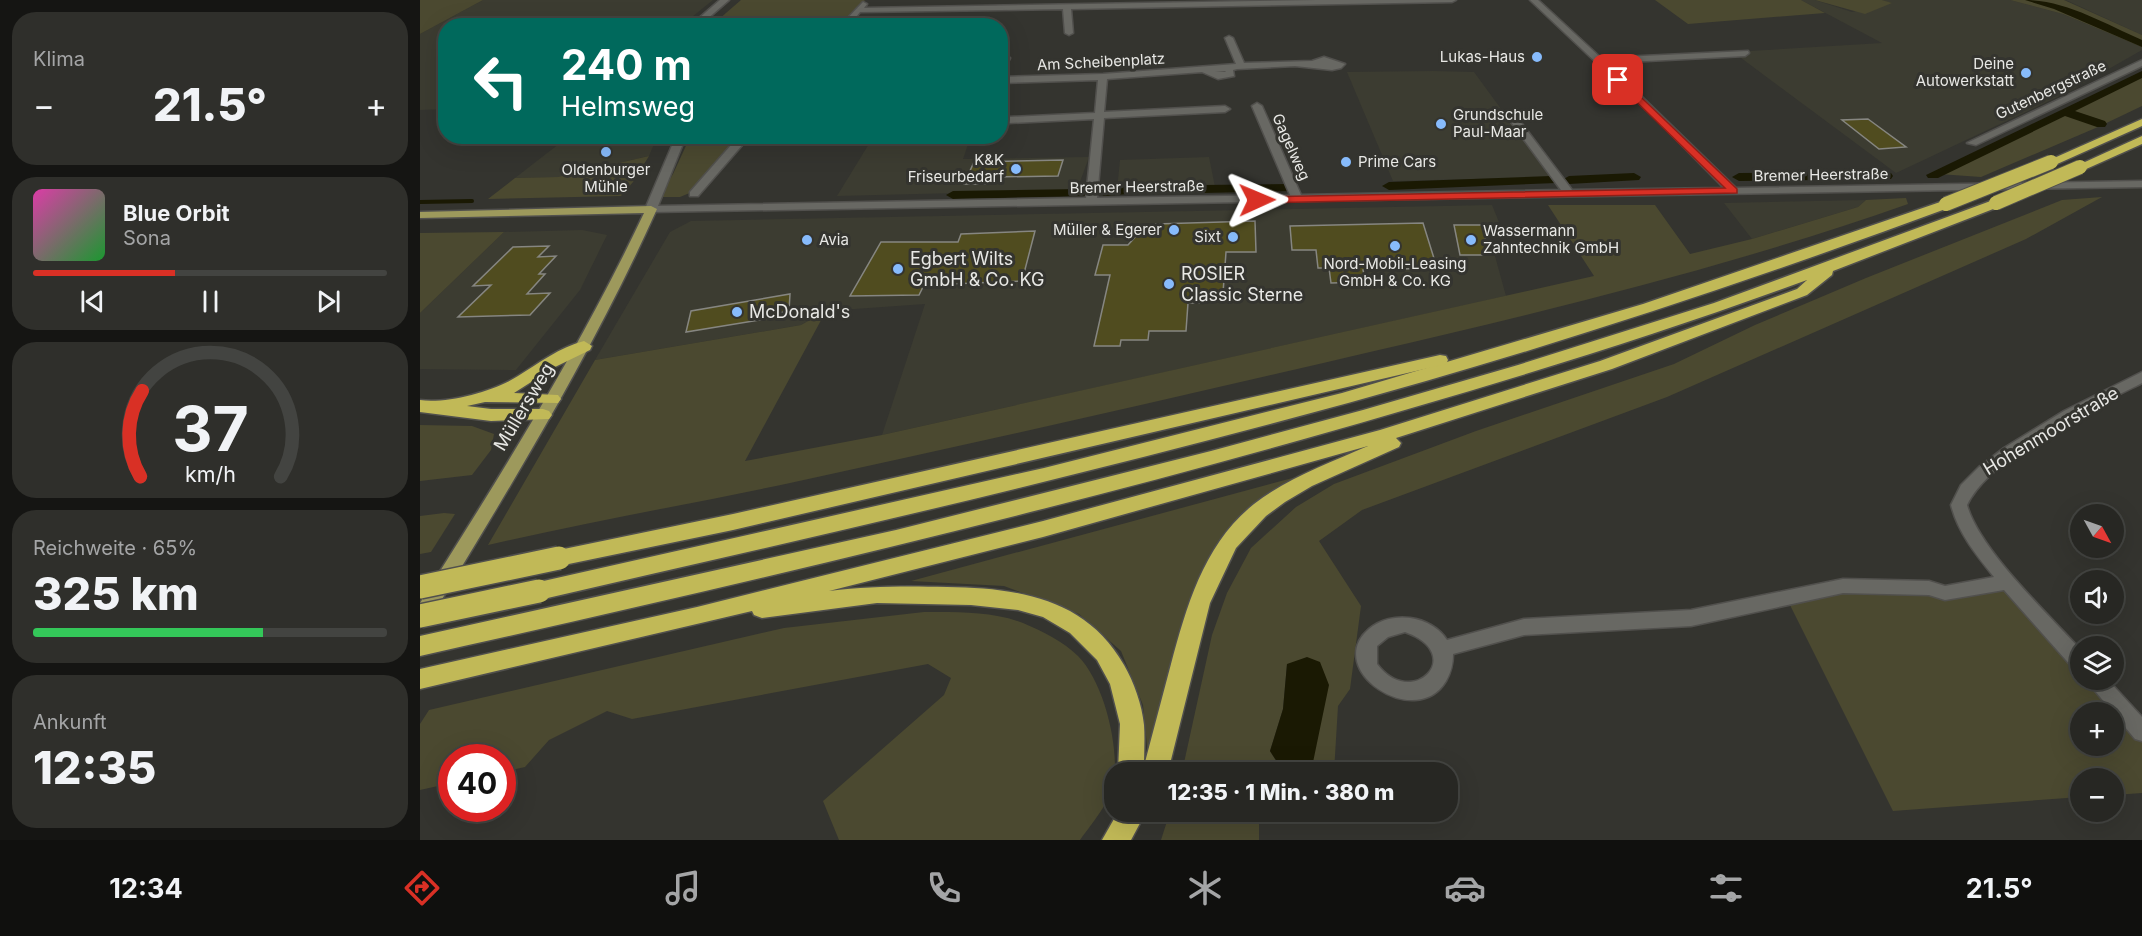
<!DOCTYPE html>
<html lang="de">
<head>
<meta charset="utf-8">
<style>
  :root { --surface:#272723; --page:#2f2f2b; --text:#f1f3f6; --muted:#a4a5a6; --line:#434441; --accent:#d93025 }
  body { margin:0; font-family:Inter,sans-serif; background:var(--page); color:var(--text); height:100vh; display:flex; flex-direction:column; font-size:22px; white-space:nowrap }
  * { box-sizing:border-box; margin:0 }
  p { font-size:20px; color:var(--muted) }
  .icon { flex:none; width:33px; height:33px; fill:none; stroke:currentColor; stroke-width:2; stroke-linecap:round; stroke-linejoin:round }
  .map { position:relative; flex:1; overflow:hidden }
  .sheet { display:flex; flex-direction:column; gap:12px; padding:12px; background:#151513; width:420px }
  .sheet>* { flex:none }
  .banner { position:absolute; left:18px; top:18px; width:570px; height:126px; border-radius:24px; box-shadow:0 6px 24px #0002,0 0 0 2px var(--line); background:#00695c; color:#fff; overflow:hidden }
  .needle { width:39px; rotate:130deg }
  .controls { position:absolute; left:1650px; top:504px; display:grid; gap:12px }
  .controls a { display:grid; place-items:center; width:54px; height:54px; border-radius:50%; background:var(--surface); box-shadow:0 6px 24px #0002,0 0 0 2px var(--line); font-size:30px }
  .speed { position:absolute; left:18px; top:744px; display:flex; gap:12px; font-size:30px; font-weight:700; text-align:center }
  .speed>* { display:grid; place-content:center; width:78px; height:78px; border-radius:50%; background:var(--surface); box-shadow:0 6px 24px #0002,0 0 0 2px var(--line); line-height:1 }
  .speed .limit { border:9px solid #d22; background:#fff; color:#111 }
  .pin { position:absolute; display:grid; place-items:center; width:51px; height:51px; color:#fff; margin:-26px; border-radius:12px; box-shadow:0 3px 9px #0006 }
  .me { position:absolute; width:66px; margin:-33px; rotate:89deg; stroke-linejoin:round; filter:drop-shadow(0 0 4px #0008) }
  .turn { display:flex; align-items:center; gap:21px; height:126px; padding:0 24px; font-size:27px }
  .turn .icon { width:78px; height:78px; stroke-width:2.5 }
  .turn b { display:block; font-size:42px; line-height:51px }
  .big { font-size:45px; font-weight:800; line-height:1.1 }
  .sheet .widget { flex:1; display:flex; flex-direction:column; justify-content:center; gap:9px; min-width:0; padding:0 21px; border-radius:24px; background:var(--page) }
  .sheet .dial { align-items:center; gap:0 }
  .dial svg { height:156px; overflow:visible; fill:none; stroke:var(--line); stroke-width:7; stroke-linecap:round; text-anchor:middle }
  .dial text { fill:var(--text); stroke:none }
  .song { display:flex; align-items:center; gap:18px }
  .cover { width:72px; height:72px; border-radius:9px; background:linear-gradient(135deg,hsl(320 70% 55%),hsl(130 70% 35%)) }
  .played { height:6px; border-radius:3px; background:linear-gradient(90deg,var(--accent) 40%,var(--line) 40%) }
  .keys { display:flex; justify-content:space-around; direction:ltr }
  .heat { display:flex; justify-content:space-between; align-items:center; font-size:33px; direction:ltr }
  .charge { height:9px; border-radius:4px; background:linear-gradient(90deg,#34c759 65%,var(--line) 0) }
  .trip { position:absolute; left:684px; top:762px; width:354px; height:60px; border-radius:24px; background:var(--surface); box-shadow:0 6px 24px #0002,0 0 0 2px var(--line); font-weight:800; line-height:60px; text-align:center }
  .dock { display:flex; height:96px; justify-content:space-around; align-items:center; background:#10100e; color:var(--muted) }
  .dock .icon { width:42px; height:42px }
  .dock .selected { color:var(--accent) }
  .dock b { font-size:27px; color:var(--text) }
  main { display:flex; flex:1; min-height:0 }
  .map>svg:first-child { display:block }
</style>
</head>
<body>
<main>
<section class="sheet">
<div class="widget"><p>Klima</p>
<div class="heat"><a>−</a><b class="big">21.5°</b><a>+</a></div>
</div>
<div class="widget">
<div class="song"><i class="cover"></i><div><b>Blue Orbit</b><p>Sona</p></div></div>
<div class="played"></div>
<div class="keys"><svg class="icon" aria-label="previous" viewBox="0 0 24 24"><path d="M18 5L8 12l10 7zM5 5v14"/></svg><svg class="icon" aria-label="pause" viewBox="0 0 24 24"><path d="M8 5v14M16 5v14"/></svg><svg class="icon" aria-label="next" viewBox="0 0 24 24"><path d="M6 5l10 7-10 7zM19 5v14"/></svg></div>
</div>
<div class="widget dial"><svg viewBox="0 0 100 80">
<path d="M14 69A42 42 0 1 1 86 69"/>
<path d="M14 69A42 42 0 0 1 15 25" stroke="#d93025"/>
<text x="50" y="56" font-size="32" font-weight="700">37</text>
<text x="50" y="72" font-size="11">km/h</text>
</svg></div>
<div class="widget"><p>Reichweite · 65%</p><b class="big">325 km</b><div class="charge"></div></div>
<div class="widget"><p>Ankunft</p><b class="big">12:35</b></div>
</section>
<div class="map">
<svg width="1722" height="840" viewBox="0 0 1722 840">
  <rect width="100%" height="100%" fill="#34342f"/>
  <!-- built -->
  <g fill="#3c3c31">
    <polygon points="63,0 293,0 262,25 26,26 25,109 0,110 0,34"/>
    <polygon points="1381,0 1395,0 1432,12 1471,3 1462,0 1590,0 1643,14 1722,47 1722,50 1650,91 1476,173 1313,52 1462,43"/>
    <polygon points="1644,0 1722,0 1722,35 1648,1"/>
    <polygon points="1014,71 1054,72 1131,177 973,181 927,72"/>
    <polygon points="148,137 237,137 229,156 138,177 95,178"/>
    <polygon points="550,138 543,159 669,157 657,190 417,196 452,139"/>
    <polygon points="789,157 795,187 697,190 700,160"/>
    <polygon points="1446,200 1438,207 1332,239 1304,203"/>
    <polygon points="1072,205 1085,237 1070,238 1086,296 462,435 505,304 406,311 381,325 175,360 250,232 271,221"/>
    <polygon points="162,230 187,235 160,290 96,370 0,369 0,313 84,232"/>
  </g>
  <!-- green -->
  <g fill="#4b4930" fill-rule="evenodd">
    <polygon points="0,0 63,0 0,34"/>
    <polygon points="321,0 445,0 422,25 291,26"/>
    <polygon points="1235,0 1381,0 1405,13 1268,24"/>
    <polygon points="1395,0 1462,0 1472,3 1445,14"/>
    <polygon points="1590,0 1644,0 1722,35 1722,47 1643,14"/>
    <polygon points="1722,77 1722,106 1678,127 1561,177 1519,174"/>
    <polygon points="270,137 284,137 286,144 313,146 272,192 260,197 239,197 253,174"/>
    <polygon points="229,156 213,182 201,196 68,199 95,178 138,177"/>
    <polygon points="1682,197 1606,239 1247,397 942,510 899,541 941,606 930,689 918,706 914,772 891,772 893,768 867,664 863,709 850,751 858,764 869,772 762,772 792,635 807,593 831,548 876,507 914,484 1056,431 1254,364 1335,325 1446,278 1642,200"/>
    <path d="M1486,198L1488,204C1312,266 1132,310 950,352C757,397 564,441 370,483C270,504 168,522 68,545L175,360L381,325L406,311L325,461L462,435L1174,276L1128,205H1235L1270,254L1332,239L1438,207L1446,200Z"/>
    <polygon points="84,232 0,313 0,233"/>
    <polygon points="0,425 52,426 74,434 71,450 52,475 0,481"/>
    <polygon points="880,476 838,503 791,561 728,756 723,705 701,651 659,614 584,586 491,581"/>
    <polygon points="24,513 35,514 11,552 0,554 0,516"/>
    <path d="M1589,582L1660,662V680H1676L1722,732V793L1694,795V778H1660V797L1473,811L1366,597L1423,586L1509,588ZM1660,712H1694V746H1660Z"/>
    <path d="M504,612C537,612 572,611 603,623C622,631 644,642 658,656C684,682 699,746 694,781C690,803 672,823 660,840H419L403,801L524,695L531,678L508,664L212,719L187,711L129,740L105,767L83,772L82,758H32L31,783L0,790V724L9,710L364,628Z"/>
    <polygon points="750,812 912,812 911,815 839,813 839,840 741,840"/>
  </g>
  <!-- water -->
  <path fill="#1a1903" d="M887,657L900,662L909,685L891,772C867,773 863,772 850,751L863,709L867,664Z"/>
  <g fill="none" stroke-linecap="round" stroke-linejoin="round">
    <!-- stream -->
    <polyline stroke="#1a1903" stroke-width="4" points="0,202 52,201"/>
    <!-- canal -->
    <g fill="#1a1903" fill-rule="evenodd">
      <path d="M1605,0C1646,0 1685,24 1722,40V47L1634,9Z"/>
      <polygon points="1722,71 1722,78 1655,111 1685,121 1687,124 1685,127 1677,127 1645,116 1518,178 1508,178 1506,175"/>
      <polygon points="1466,172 1471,173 1473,176 1471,179 1319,181 1312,177 1319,173"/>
      <polygon points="1214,173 1221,177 1219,180 1149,184 1142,180 1149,176"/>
      <polygon points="1131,176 1136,177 1138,180 1136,183 969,190 962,186 969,182"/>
      <polygon points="868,184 873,185 875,188 873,191 782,193 775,189 782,185"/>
      <polygon points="703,187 710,191 708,194 684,196 677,192 684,188"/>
      <polygon points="661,189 666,190 668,193 666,196 533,199 526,195 533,191"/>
    </g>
  </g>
  <!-- building -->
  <g fill="#504c1f" stroke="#868681" stroke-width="1.5">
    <polygon points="1448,119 1486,147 1459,149 1422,120"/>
    <polygon points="643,160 638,176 573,177 570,184 544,184 554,162"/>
    <polygon points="835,221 836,252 806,252 803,293 786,294 785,303 768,303 766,331 729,331 728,340 701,340 700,346 674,346 690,275 675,275 683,245 708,245 717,235 735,231 736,224"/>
    <polygon points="1003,223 1017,268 943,270 946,282 911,283 909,268 898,268 896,250 872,250 870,226"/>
    <polygon points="1034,225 1062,225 1070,255 1040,255"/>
    <polygon points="615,231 602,281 504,285 499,295 430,296 461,242 538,242 541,234"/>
    <polygon points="129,246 118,257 136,256 119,274 125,274 107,294 130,293 110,315 38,317 71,285 53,286 93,247"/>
    <polygon points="370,294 369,311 358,313 357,317 266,332 271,311"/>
  </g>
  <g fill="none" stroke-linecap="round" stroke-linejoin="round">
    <!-- minor casing -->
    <g stroke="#51504d" stroke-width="3">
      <g id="minor">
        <polygon points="300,0 309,0 279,26 270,26"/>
        <polygon points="897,0 1036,0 1032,2 651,9 653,33 649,35 645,33 643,9 440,12 429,26 420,26 443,2 447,4 444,8"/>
        <path d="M1110,0H1118L1181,58L1328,51L1329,53L1325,56L1187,63L1316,188L1722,181V187L231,212L225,209L256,136H266L238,206L666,198L674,119L589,123L584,120L589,117L675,113L678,80L580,83V77L683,74L816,64L805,38L809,36L813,38L824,63L892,61L904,57L925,64L921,68L912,70L875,66L817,69L813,70L814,76L798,79L782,72L687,79L684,112L805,106L810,109L805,112L684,118L677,198L870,195L832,106L837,103L842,106L881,195L1141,190L1085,114L1090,111L1093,112L1152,190L1304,188L1235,118ZM795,71H805L806,72Z"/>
        <polygon points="583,56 590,58 584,70 580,73 580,60"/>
        <polygon points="1722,60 1722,66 1556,145 1547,143"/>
        <polygon points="319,136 330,136 278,196 270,196 270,192"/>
        <path d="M1722,372V383C1674,407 1570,456 1547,505C1559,549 1628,614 1660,649V670L1653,668L1584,590L1525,600L1509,595L1423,593L1271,626L1104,635L1033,654C1033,665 1031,672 1026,681C996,732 902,669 949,629C971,610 1011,615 1027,640L1104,619L1271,610L1423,579L1509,581L1525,586L1574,577C1557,556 1538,533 1531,505L1541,485L1559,467L1584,448L1644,411ZM985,632C1048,654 992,711 957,664V646L968,637Z"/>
        <polygon points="1666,680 1688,680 1722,717 1722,741 1715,739"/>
      </g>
    </g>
    <!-- major casing -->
    <g stroke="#51504d" stroke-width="3">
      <path id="major" d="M231,206L237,209C172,354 89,489 7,624L0,627V603C80,476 160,349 224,213L0,218V212Z"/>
    </g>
    <!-- highway casing -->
    <g stroke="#51504d" stroke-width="3">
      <g id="highway">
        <polygon points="1722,119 1722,126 1635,165 1631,166 1625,162"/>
        <polygon points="1722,136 1722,144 1664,170 1660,171 1654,167"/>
        <path d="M1576,199L1581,200L1583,203L1581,206L1413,271L1412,275L1387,295L1192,369L976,438L981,443L979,447L892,486L865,502L846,516L816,548L790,603L748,772H698L700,724L690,684L677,660L650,633L623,617L598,610L551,605L457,603L342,618L334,615L332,611L0,689V669L277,607L623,521L960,430L1180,361L1377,289L1387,280C1222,341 1053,391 884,439C592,521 296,590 0,656V636L476,530L791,451L943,410L1098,365L1294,303ZM948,446C909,463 868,478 834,504C784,544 767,605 751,664C742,698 733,732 724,766C724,753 725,739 724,725C722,705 714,682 704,665C666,598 598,588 527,587C485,586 451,586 409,591L623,537Z"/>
        <path d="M1526,200L1533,204L1531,207C1358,271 1183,330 1006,381C713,465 416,532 119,600L111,597L108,591L111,585L119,582L624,468L922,393L1223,304Z"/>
        <path d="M164,341L172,346L170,350L133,368L94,393L138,395L141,399L138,403L65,402L47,406L71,409H123L129,411L132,415L129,419L71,421L0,412V400C27,404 75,391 98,376C119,363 140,347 164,341Z"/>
        <polygon points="1020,355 1026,356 1028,360 1026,364 313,530 139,566 132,564 129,558 132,552 139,550 313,514"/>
        <polygon points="698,812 726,812 711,840 682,840"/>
      </g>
    </g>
    <!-- minor -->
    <use href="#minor" fill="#686863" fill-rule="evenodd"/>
    <!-- major -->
    <use href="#major" fill="#9d995c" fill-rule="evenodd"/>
    <!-- highway -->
    <use href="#highway" fill="#c1b957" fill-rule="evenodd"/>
    <!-- highway-bridge-far1 casing -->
    <g stroke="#51504d" stroke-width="16" stroke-linecap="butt">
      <g id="highway-bridge-far1">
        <polyline points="1576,203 1660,167"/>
        <polyline points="1526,204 1631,162"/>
      </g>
    </g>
    <!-- highway-bridge casing -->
    <g stroke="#51504d" stroke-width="26" stroke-linecap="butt">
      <g id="highway-bridge">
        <polyline points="0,587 139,558"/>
        <polyline points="0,616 119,591"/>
      </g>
    </g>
    <!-- highway-bridge-far1 -->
    <use href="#highway-bridge-far1" stroke="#c1b957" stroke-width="14"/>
    <!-- highway-bridge -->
    <use href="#highway-bridge" stroke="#c1b957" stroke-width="23"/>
  </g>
  <!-- route -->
  <polygon fill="#d93025" stroke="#8d1f18" stroke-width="1.5" points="1195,78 1201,78 1317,189 1317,193 837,203 832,200 837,197 1305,188 1195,81"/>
  <!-- markers -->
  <g fill="#87bbfc" stroke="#34342f" stroke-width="2">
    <circle cx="1117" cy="57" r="6"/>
    <circle cx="1606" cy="73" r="6"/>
    <circle cx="1021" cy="124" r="6"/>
    <circle cx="186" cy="152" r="6"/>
    <circle cx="926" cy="162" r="6"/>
    <circle cx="596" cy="169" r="6"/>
    <circle cx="754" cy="230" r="6"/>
    <circle cx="813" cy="237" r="6"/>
    <circle cx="387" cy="240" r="6"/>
    <circle cx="1051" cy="240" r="6"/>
    <circle cx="975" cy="246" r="6"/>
    <circle cx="478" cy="269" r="6"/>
    <circle cx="749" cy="284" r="6"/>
    <circle cx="317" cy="312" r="6"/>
  </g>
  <g text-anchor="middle" stroke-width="6" stroke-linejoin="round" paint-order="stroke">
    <!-- far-poi labels -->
    <g font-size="15" fill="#e8e8e5" stroke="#34342f" text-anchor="end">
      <text x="1105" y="62">Lukas-Haus</text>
      <text x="1594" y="69">Deine<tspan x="1594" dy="17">Autowerkstatt</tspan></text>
      <text x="1033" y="120" text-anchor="start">Grundschule<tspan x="1033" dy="17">Paul-Maar</tspan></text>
      <text x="584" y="165">K&amp;K<tspan x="584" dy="17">Friseurbedarf</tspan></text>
      <text x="938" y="167" text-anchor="start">Prime Cars</text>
      <text x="186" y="175" text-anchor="middle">Oldenburger<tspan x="186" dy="17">Mühle</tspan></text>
      <text x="742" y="235">Müller &amp; Egerer</text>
      <text x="1063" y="236" text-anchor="start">Wassermann<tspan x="1063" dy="17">Zahntechnik GmbH</tspan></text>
      <text x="801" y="242">Sixt</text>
      <text x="399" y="245" text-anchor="start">Avia</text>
      <text x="975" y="269" text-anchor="middle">Nord-Mobil-Leasing<tspan x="975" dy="17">GmbH &amp; Co. KG</tspan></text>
    </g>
    <!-- far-street labels -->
    <g font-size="15" fill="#e8e8e5" stroke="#34342f">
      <text transform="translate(681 62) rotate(-3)" y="5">Am Scheibenplatz</text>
      <text transform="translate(1631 90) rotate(-25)" y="5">Gutenbergstraße</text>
      <text transform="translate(871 147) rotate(66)" y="5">Gagelweg</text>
      <text transform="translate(1401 175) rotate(-1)" y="5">Bremer Heerstraße</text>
      <text transform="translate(717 187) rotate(-1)" y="5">Bremer Heerstraße</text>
    </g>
    <!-- poi labels -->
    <g font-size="18" fill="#e8e8e5" stroke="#34342f" text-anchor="start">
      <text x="490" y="265">Egbert Wilts<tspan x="490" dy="21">GmbH &amp; Co. KG</tspan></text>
      <text x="761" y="280">ROSIER<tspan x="761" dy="21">Classic Sterne</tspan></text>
      <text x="329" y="318">McDonald's</text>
    </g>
    <!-- street labels -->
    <g font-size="18" fill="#e8e8e5" stroke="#34342f">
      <text transform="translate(104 407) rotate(-59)" y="6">Müllersweg</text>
      <text transform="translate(1631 431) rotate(-31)" y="6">Hohenmoorstraße</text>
    </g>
  </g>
</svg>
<div class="controls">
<a><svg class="needle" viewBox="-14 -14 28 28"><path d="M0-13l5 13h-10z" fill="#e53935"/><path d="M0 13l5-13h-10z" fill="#a4a5a6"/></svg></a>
<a><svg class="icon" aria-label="sound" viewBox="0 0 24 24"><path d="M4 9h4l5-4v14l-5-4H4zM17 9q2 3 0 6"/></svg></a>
<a><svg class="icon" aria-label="layers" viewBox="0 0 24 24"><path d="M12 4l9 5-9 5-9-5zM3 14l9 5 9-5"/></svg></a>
<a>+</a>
<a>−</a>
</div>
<div class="speed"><div class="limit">40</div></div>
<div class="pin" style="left:1198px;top:80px;background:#d93025"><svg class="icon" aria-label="arrive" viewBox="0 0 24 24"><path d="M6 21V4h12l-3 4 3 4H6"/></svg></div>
<svg class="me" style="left:837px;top:200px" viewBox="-20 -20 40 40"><path d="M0-17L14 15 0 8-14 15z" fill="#d93025" stroke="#fff" stroke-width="4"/></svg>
<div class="trip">12:35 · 1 Min. · 380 m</div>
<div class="banner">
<div class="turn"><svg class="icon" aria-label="left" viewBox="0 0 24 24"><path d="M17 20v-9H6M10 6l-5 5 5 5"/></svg><div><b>240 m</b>Helmsweg</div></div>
</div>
</div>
</main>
<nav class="dock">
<b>12:34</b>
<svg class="icon selected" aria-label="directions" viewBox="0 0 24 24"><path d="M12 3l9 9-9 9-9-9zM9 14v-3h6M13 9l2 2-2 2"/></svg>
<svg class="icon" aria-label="music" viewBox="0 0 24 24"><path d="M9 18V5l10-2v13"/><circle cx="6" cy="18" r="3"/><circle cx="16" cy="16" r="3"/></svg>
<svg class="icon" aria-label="phone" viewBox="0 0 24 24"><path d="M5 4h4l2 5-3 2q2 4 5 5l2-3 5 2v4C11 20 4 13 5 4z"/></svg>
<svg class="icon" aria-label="climate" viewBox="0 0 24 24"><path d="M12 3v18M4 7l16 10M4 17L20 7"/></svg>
<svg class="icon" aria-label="car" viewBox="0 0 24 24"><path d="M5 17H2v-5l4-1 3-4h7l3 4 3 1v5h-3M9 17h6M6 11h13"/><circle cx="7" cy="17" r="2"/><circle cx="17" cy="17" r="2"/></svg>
<svg class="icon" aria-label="filters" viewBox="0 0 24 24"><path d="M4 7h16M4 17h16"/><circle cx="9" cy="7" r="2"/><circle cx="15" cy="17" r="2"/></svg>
<b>21.5°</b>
</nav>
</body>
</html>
